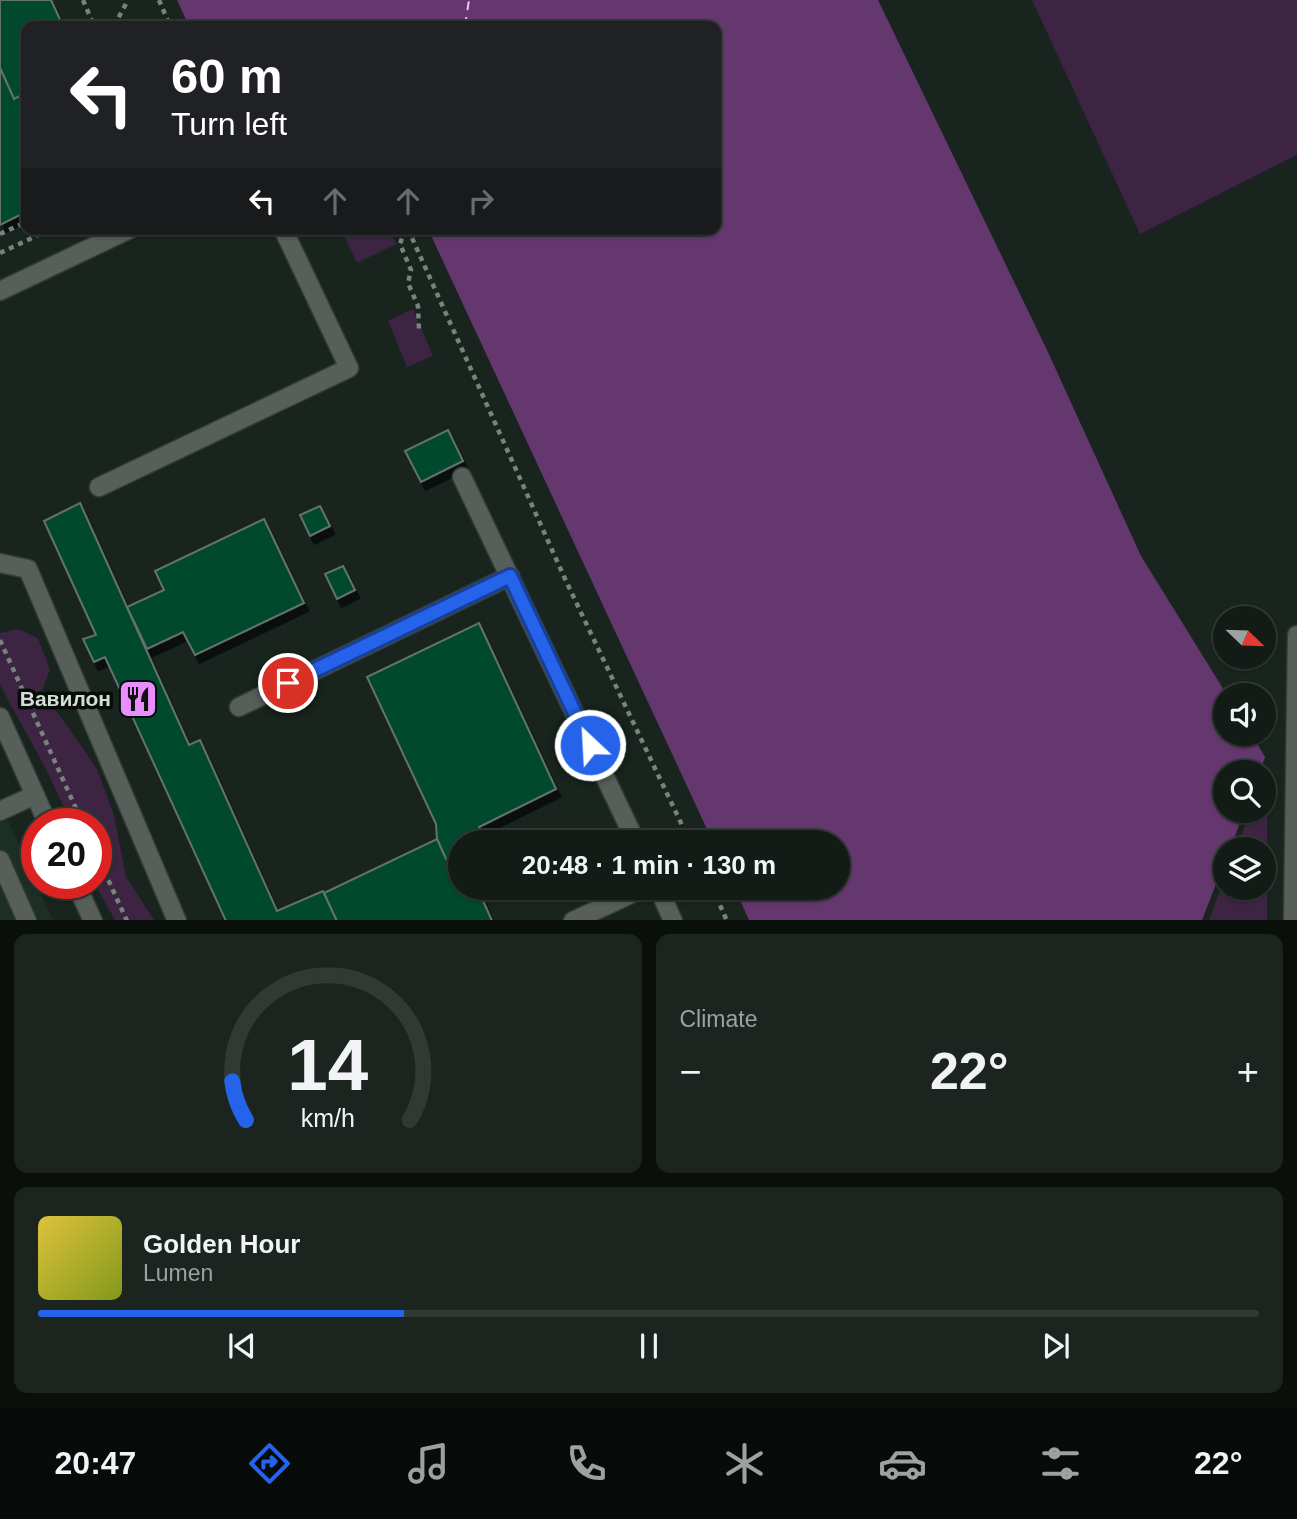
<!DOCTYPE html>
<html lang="en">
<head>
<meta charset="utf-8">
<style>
  :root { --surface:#121b16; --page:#1b241f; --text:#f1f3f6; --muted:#9ca1a1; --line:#313935; --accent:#2563eb }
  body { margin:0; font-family:Helvetica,sans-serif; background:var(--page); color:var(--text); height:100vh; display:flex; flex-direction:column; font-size:26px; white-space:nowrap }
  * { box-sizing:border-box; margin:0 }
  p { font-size:23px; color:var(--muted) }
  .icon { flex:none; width:38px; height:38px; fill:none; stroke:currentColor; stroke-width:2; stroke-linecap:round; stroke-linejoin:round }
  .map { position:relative; height:920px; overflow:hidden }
  .sheet { display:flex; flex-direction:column; gap:14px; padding:14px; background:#0a0f0c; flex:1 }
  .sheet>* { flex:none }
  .guide { position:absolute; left:21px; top:21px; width:700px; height:214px; border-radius:14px; box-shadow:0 2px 5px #0004,0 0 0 2px var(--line); background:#202124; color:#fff; overflow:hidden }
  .needle { width:46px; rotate:113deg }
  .controls { position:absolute; left:1213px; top:606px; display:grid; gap:14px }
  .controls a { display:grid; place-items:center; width:63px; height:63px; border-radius:50%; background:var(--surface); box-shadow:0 2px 5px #0004,0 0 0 2px var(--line); font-size:35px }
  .speed { position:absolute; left:21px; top:808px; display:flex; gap:14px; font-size:35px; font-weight:700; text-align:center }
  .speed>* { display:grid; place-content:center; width:91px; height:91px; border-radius:50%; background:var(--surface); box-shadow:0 2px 5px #0004,0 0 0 2px var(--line); line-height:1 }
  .speed .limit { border:10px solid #d22; background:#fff; color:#111 }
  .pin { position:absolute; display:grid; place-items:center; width:60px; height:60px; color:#fff; margin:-30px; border:4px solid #fff; border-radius:50%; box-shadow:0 2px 7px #0007 }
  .me { position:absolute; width:77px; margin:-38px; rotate:335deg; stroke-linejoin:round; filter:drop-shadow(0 0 5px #0008) }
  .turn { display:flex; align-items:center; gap:24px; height:147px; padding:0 35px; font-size:32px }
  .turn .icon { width:91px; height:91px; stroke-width:2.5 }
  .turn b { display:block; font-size:49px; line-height:60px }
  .lanes { display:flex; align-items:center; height:66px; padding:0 35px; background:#0003; justify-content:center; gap:35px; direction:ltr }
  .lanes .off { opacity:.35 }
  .big { font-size:52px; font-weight:600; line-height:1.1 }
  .sheet .card { flex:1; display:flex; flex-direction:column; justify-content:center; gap:10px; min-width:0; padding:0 24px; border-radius:14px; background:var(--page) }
  .sheet .dial { align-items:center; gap:0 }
  .dial svg { height:182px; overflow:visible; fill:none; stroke:var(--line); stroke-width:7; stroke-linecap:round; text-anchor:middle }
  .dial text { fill:var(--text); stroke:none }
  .song { display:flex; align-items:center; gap:21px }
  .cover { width:84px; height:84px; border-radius:10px; background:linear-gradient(135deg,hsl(50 70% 55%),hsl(70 70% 35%)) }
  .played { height:7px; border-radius:4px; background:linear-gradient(90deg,var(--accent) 30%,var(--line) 30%) }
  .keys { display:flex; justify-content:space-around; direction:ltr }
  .heat { display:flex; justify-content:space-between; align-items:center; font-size:38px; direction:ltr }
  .sheet .tiles { flex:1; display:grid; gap:14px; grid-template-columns:1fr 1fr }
  .card:last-child { grid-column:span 2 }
  .trip { position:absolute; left:448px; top:830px; width:402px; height:70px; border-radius:35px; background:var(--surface); box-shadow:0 2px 5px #0004,0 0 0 2px var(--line); font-weight:600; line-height:70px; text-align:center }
  .dock { display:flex; height:112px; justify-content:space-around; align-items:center; background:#070b09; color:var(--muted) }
  .dock .icon { width:49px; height:49px }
  .dock .current { color:var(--accent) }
  .dock b { font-size:32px; color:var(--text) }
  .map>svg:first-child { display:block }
</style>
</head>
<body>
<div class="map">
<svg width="1297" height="921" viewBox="0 0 1297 921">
  <defs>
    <filter id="shadow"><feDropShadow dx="4.5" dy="8" stdDeviation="0" flood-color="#0009"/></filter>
  </defs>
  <rect width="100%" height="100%" fill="#18241d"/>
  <!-- built -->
  <polygon fill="#1c2f24" points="0,803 53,920 0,920"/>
  <!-- green -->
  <g fill="#3d2443">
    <polygon points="1032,0 1297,0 1297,155 1140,234"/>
    <polygon points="341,229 389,229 396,244 357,263"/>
    <polygon points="413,309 433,356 407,367 388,321"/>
    <polygon points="18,629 38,638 50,670 41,693 61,717 97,769 114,815 126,877 154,920 115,920 95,884 96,824 72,824 45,767 0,685 0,633"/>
    <polygon points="1267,769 1267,920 1209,920 1225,878 1225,887 1264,887 1264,849 1236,849 1251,810 1264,810 1264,777"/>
  </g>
  <!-- water -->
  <polygon fill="#64386f" points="177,0 878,0 1047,350 1141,556 1227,695 1225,695 1225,733 1251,733 1265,757 1260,772 1225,772 1225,810 1245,810 1230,849 1225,849 1225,861 1202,920 749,920 734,887 838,887 838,842 713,842 428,229 716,229 716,26 189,26"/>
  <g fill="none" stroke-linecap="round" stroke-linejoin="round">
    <!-- ferry -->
    <polyline stroke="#eec6f7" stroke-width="2" stroke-dasharray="9 7" stroke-linecap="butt" points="465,26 469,0"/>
  </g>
  <!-- building -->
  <g fill="#04492d" stroke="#64726a" stroke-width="2" filter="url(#shadow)">
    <polygon points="0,0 51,0 63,26 26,26 26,93 14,99 0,68"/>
    <polygon points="0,68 14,99 26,93 26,212 0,225"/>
    <polygon points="448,430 463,461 421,482 405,451"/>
    <polygon points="80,503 189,745 200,740 277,911 323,891 337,921 226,921 105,657 94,662 83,639 96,635 44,521"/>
    <polygon points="320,506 330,526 310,536 300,515"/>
    <polygon points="264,519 304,603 195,655 183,632 147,649 127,607 164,590 155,571"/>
    <polygon points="343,566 355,590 337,599 325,574"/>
    <polygon points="479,623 556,789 479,827 486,842 460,842 460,851 446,859 437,839 436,824 367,677"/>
    <polygon points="437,839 446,859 460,851 460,887 477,887 492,921 337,921 324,893"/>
  </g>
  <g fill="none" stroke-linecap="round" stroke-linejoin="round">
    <!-- minor casing -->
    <g stroke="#323e37" stroke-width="21">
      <g id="minor">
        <polyline points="0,291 130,229"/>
        <polyline points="462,477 636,842"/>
        <polyline points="99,487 349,368 283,229"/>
        <polyline points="0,563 28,569 177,921"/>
        <polyline points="239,707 510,576"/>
        <polyline points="0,717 48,824"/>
        <polyline points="0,811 35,795"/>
        <polyline points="0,860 27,921"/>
        <polyline points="76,884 93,921"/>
        <polyline points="658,887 673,921"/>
        <polyline points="573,921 646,887"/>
        <polyline points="1293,921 1297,635"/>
      </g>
    </g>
    <!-- path -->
    <g stroke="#79837d" stroke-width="4.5" stroke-dasharray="5 5" stroke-linecap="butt">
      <polyline points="83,0 94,26"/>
      <polyline points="159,0 170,26"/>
      <polyline points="114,26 128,0"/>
      <polyline points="405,229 400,244 411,270 408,283 418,306 419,330"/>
      <polyline points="408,229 566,581 690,842"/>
      <polyline points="0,234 26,222"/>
      <polyline points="0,253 51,229"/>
      <polyline points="0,640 83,824"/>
      <polyline points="96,853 127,921"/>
      <polyline points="712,887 727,921"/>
    </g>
    <!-- minor -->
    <use href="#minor" stroke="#585e5a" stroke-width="18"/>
  </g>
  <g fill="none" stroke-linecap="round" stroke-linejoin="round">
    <!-- route casing -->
    <g stroke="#184099" stroke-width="18">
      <polyline id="route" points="288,683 510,576 590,745"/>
    </g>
    <!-- route -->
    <use href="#route" stroke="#2563eb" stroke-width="12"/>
  </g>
  <!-- icons -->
  <defs>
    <g id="restaurant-square" transform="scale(2.0125)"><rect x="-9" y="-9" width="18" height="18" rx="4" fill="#e98efe" stroke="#070c09"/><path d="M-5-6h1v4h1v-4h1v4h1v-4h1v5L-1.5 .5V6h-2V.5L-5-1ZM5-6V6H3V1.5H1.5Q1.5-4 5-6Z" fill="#111"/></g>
  </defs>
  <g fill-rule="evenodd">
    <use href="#restaurant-square" x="138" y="699"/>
  </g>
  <g text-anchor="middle" stroke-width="7" stroke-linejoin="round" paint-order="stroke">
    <!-- poi labels -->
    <g font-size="21" font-weight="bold" fill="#d4dcd7" stroke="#070c09" text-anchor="end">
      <text x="111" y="706">Вавилон</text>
    </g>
  </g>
</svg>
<div class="controls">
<a><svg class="needle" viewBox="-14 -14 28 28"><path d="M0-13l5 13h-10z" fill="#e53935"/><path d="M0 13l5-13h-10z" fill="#9ca1a1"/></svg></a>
<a><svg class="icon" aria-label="sound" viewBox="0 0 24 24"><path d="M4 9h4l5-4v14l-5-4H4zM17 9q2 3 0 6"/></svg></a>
<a><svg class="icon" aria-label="search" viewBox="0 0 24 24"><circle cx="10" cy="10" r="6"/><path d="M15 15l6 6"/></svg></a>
<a><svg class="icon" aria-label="layers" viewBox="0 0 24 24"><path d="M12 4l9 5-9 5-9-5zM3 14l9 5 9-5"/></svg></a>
</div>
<div class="speed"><div class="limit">20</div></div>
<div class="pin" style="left:288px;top:683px;background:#d93025"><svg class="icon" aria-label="arrive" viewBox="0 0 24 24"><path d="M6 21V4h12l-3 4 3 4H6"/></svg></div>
<svg class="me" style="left:590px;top:745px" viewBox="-20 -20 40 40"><circle r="17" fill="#2563eb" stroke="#fff" stroke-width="3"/><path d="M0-11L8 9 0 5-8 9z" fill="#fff"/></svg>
<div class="trip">20:48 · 1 min · 130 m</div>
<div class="guide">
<div class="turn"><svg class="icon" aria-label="left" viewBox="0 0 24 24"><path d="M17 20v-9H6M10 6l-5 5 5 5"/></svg><div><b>60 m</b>Turn left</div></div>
<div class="lanes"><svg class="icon" aria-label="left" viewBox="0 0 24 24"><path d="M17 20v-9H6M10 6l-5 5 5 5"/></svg><svg class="icon off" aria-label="ahead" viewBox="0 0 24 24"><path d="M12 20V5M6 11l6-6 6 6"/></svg><svg class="icon off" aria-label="ahead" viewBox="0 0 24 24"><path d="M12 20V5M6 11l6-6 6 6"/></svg><svg class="icon off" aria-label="right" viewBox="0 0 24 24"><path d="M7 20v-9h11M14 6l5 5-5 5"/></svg></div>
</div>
</div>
<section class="sheet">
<div class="tiles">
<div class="card dial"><svg viewBox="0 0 100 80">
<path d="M14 69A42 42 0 1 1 86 69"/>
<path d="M14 69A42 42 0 0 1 8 52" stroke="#2563eb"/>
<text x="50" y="56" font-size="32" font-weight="700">14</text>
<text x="50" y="72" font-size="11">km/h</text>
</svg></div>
<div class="card"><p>Climate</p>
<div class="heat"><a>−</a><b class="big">22°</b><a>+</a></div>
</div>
<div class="card">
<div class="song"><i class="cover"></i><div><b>Golden Hour</b><p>Lumen</p></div></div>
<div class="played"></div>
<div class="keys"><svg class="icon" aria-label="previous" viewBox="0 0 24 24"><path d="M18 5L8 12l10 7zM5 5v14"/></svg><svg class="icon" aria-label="pause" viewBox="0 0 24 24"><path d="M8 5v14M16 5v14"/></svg><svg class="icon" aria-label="next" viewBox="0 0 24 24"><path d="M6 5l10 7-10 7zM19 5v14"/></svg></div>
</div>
</div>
</section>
<nav class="dock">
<b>20:47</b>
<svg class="icon current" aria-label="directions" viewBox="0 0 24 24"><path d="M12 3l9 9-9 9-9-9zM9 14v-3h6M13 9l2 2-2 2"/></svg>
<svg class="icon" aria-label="music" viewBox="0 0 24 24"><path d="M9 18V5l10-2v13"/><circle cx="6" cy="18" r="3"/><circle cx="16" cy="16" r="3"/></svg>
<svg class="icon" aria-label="phone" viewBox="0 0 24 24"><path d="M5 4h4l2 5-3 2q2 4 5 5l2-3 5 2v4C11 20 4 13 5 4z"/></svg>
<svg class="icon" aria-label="climate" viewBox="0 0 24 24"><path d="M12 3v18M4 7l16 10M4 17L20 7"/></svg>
<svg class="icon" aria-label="car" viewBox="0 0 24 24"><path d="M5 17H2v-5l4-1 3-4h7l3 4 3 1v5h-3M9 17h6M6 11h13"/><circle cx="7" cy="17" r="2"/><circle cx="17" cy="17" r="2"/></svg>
<svg class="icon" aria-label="filters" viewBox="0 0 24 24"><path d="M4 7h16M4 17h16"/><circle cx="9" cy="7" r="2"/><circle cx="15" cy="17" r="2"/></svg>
<b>22°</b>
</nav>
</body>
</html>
